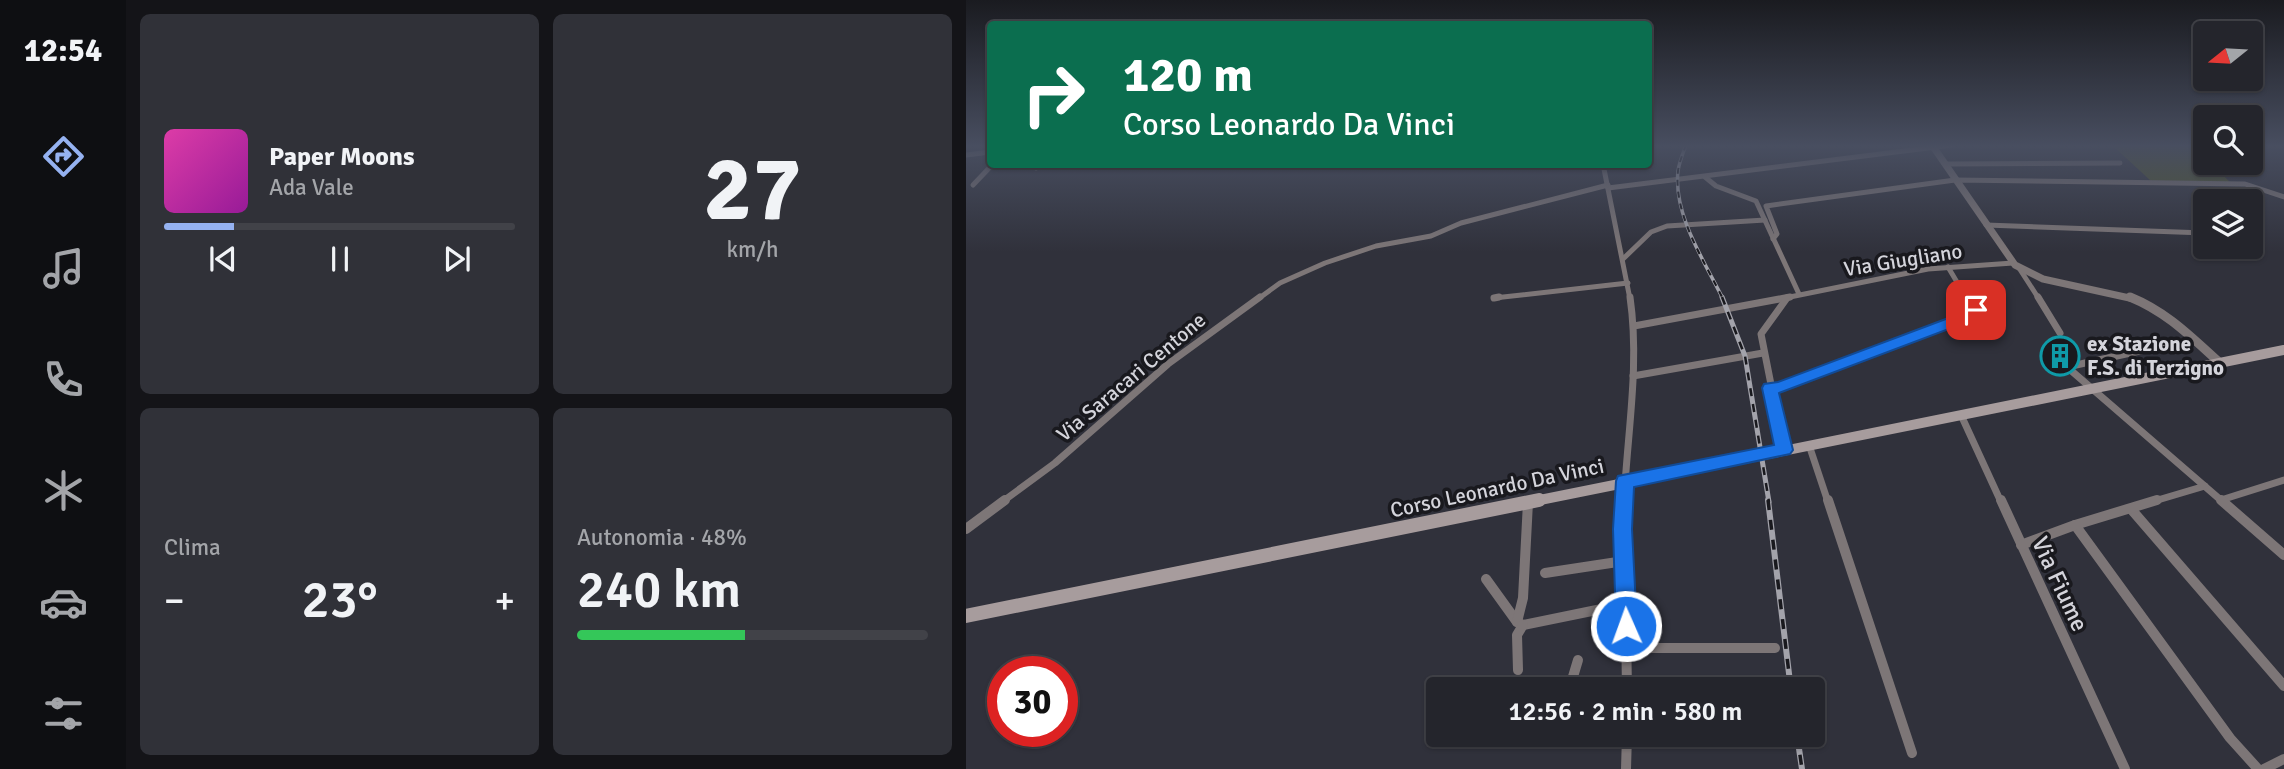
<!DOCTYPE html>
<html lang="it">
<head>
<meta charset="utf-8">
<style>
  :root { --surface:#24252c; --page:#303138; --text:#f1f3f6; --muted:#a3a5a9; --line:#414248; --accent:#95b2f1 }
  body { margin:0; font-family:Signika,sans-serif; background:var(--page); color:var(--text); height:100vh; display:flex; flex-direction:column; font-size:26px; white-space:nowrap }
  * { box-sizing:border-box; margin:0 }
  p { font-size:23px; color:var(--muted) }
  .icon { flex:none; width:38px; height:38px; fill:none; stroke:currentColor; stroke-width:2; stroke-linecap:round; stroke-linejoin:round }
  .map { position:relative; flex:1; overflow:hidden }
  .sheet { display:flex; flex-direction:column; gap:14px; padding:14px; background:#141418; width:840px }
  .sheet>* { flex:none }
  .top-card { position:absolute; left:21px; top:21px; width:665px; height:147px; border-radius:7px; box-shadow:0 2px 5px #0004,0 0 0 2px var(--line); background:#0b6e4f; color:#fff; overflow:hidden }
  .needle { width:46px; rotate:252deg }
  .tools { position:absolute; left:1227px; top:21px; display:grid; gap:14px }
  .tools a { display:grid; place-items:center; width:70px; height:70px; border-radius:7px; background:var(--surface); box-shadow:0 2px 5px #0004,0 0 0 2px var(--line); font-size:35px }
  .speed { position:absolute; left:21px; top:656px; display:flex; gap:14px; font-size:35px; font-weight:700; text-align:center }
  .speed>* { display:grid; place-content:center; width:91px; height:91px; border-radius:50%; background:var(--surface); box-shadow:0 2px 5px #0004,0 0 0 2px var(--line); line-height:1 }
  .speed .limit { border:10px solid #d22; background:#fff; color:#111 }
  .pin { position:absolute; display:grid; place-items:center; width:60px; height:60px; color:#fff; margin:-30px; border-radius:14px; box-shadow:0 4px 10px #0006 }
  .me { position:absolute; width:77px; margin:-38px; rotate:358deg; stroke-linejoin:round; filter:drop-shadow(0 0 5px #0008) }
  .turn { display:flex; align-items:center; gap:24px; height:147px; padding:0 21px; font-size:32px }
  .turn .icon { width:91px; height:91px; stroke-width:2.5 }
  .turn b { display:block; font-size:49px; line-height:60px }
  .big { font-size:52px; font-weight:600; line-height:1.1 }
  .sheet .card { flex:1; display:flex; flex-direction:column; justify-content:center; gap:10px; min-width:0; padding:0 24px; border-radius:10px; background:var(--page) }
  .sheet .dial { align-items:center; gap:0 }
  .dial b { font-size:91px; line-height:1 }
  .song { display:flex; align-items:center; gap:21px }
  .cover { width:84px; height:84px; border-radius:10px; background:linear-gradient(135deg,hsl(320 70% 55%),hsl(300 70% 35%)) }
  .played { height:7px; border-radius:4px; background:linear-gradient(90deg,var(--accent) 20%,var(--line) 20%) }
  .keys { display:flex; justify-content:space-around; direction:ltr }
  .heat { display:flex; justify-content:space-between; align-items:center; font-size:38px; direction:ltr }
  .charge { height:10px; border-radius:5px; background:linear-gradient(90deg,#34c759 48%,var(--line) 0) }
  .sheet .tiles { flex:1; display:grid; gap:14px; grid-template-columns:repeat(2,1fr) }
  .trip { position:absolute; left:460px; top:677px; width:399px; height:70px; border-radius:7px; background:var(--surface); box-shadow:0 2px 5px #0004,0 0 0 2px var(--line); font-weight:600; line-height:70px; text-align:center }
  main { display:flex; flex:1; min-height:0 }
  .tabs { display:flex; flex-direction:column; width:126px; justify-content:space-around; align-items:center; background:#0e0f12; color:var(--muted) }
  .tabs .icon { width:49px; height:49px }
  .tabs .on { color:var(--accent) }
  .tabs b { font-size:32px; color:var(--text) }
  .map>svg:first-child { display:block }
</style>
</head>
<body>
<main>
<nav class="tabs">
<b>12:54</b>
<svg class="icon on" aria-label="directions" viewBox="0 0 24 24"><path d="M12 3l9 9-9 9-9-9zM9 14v-3h6M13 9l2 2-2 2"/></svg>
<svg class="icon" aria-label="music" viewBox="0 0 24 24"><path d="M9 18V5l10-2v13"/><circle cx="6" cy="18" r="3"/><circle cx="16" cy="16" r="3"/></svg>
<svg class="icon" aria-label="phone" viewBox="0 0 24 24"><path d="M5 4h4l2 5-3 2q2 4 5 5l2-3 5 2v4C11 20 4 13 5 4z"/></svg>
<svg class="icon" aria-label="climate" viewBox="0 0 24 24"><path d="M12 3v18M4 7l16 10M4 17L20 7"/></svg>
<svg class="icon" aria-label="car" viewBox="0 0 24 24"><path d="M5 17H2v-5l4-1 3-4h7l3 4 3 1v5h-3M9 17h6M6 11h13"/><circle cx="7" cy="17" r="2"/><circle cx="17" cy="17" r="2"/></svg>
<svg class="icon" aria-label="filters" viewBox="0 0 24 24"><path d="M4 7h16M4 17h16"/><circle cx="9" cy="7" r="2"/><circle cx="15" cy="17" r="2"/></svg>
</nav>
<section class="sheet">
<div class="tiles">
<div class="card">
<div class="song"><i class="cover"></i><div><b>Paper Moons</b><p>Ada Vale</p></div></div>
<div class="played"></div>
<div class="keys"><svg class="icon" aria-label="previous" viewBox="0 0 24 24"><path d="M18 5L8 12l10 7zM5 5v14"/></svg><svg class="icon" aria-label="pause" viewBox="0 0 24 24"><path d="M8 5v14M16 5v14"/></svg><svg class="icon" aria-label="next" viewBox="0 0 24 24"><path d="M6 5l10 7-10 7zM19 5v14"/></svg></div>
</div>
<div class="card dial"><b>27</b><p>km/h</p></div>
<div class="card"><p>Clima</p>
<div class="heat"><a>−</a><b class="big">23°</b><a>+</a></div>
</div>
<div class="card"><p>Autonomia · 48%</p><b class="big">240 km</b><div class="charge"></div></div>
</div>
</section>
<div class="map">
<svg width="1318" height="769" viewBox="0 0 1318 769">
  <rect width="100%" height="100%" fill="#30313b"/>
  <!-- green -->
  <polygon fill="#4e5526" points="1146,145 1225,145 1239,158 1239,163 1244,163 1264,182 1185,181"/>
  <g fill="none" stroke-linecap="round" stroke-linejoin="round">
    <!-- minor-far2 -->
    <g stroke="#7d7677" stroke-width="5">
      <polyline points="0,155 24,152"/>
      <polyline points="637,164 664,299"/>
      <polyline points="979,164 1154,163"/>
      <polyline points="70,168 73,164"/>
      <polyline points="739,177 750,186 790,201 833,294"/>
      <polyline points="7,185 27,164"/>
      <polyline points="642,188 986,145"/>
      <polyline points="1020,225 1239,233"/>
      <polyline points="1284,233 1289,233"/>
      <polyline points="807,239 811,234 800,206 989,180 1279,184 1318,197"/>
      <polyline points="657,259 685,232 701,226 799,220"/>
      <polyline points="982,267 1001,299"/>
      <polyline points="1053,268 1073,299"/>
      <polyline points="528,298 662,283"/>
      <polyline points="292,299 314,283 359,263 410,246 465,236 495,223 642,185"/>
      <polyline points="814,299 962,269 1047,263"/>
    </g>
    <!-- minor-far1 -->
    <g stroke="#7d7677" stroke-width="7">
      <polyline points="1072,297 1094,333"/>
      <polyline points="528,298 533,297"/>
      <polyline points="668,326 824,297"/>
      <polyline points="1228,339 1101,367 1257,502"/>
      <polyline points="667,376 797,353"/>
      <polyline points="804,388 814,387 1009,313 1000,297"/>
      <polyline points="995,415 1035,502"/>
      <polyline points="843,445 862,502"/>
      <polyline points="818,450 795,334 821,298"/>
      <polyline points="1255,500 1318,480"/>
      <polyline points="36,502 89,463 202,364 294,297"/>
      <path d="M658,502C661,434 674,366 664,297"/>
      <polyline points="1185,502 1239,486"/>
    </g>
    <!-- minor -->
    <g stroke="#7d7677" stroke-width="10">
      <polyline points="658,500 661,690"/>
      <polyline points="862,500 946,753"/>
      <polyline points="1035,500 1159,769"/>
      <polyline points="1255,500 1318,555"/>
      <polyline points="1165,509 1318,686"/>
      <polyline points="1109,525 1264,738 1292,769"/>
      <polyline points="0,529 39,500"/>
      <polyline points="1055,545 1109,525 1191,500"/>
      <polyline points="579,573 658,561"/>
      <polyline points="520,579 551,622 557,625 660,604"/>
      <polyline points="551,622 557,598 562,502"/>
      <polyline points="661,648 809,648"/>
      <polyline points="552,670 551,635 557,625"/>
      <polyline points="603,690 612,660"/>
      <polyline points="660,769 661,735"/>
      <polyline points="1298,769 1318,759"/>
    </g>
    <!-- tertiary-far1 -->
    <polyline stroke="#7d7677" stroke-width="7" points="966,145 1049,265 1077,279 1168,299"/>
    <!-- tertiary -->
    <path stroke="#7d7677" stroke-width="9" d="M1164,297C1201,312 1225,337 1254,363"/>
    <!-- secondary-far1 -->
    <polyline stroke="#a79c9d" stroke-width="10" points="564,502 1318,350"/>
    <!-- secondary -->
    <polyline stroke="#a79c9d" stroke-width="14" points="0,616 573,500"/>
    <!-- rail-far2 casing -->
    <g stroke="#a3a3ab" stroke-width="3.5">
      <path id="rail-far2" d="M720,145C717,153 713,163 712,171C707,215 739,262 757,299"/>
    </g>
    <!-- rail-far1 casing -->
    <g stroke="#a3a3ab" stroke-width="5">
      <polyline id="rail-far1" points="756,297 779,356 803,502"/>
    </g>
    <!-- rail casing -->
    <g stroke="#a3a3ab" stroke-width="6">
      <g id="rail">
        <polyline points="802,500 825,690"/>
        <polyline points="831,735 836,769"/>
      </g>
    </g>
    <!-- rail-far2 -->
    <use href="#rail-far2" stroke="#19191e" stroke-width="2" stroke-dasharray="6" stroke-linecap="butt"/>
    <!-- rail-far1 -->
    <use href="#rail-far1" stroke="#19191e" stroke-width="2.5" stroke-dasharray="8" stroke-linecap="butt"/>
    <!-- rail -->
    <use href="#rail" stroke="#19191e" stroke-width="3.5" stroke-dasharray="10" stroke-linecap="butt"/>
  </g>
  <!-- sky -->
  <linearGradient id="sky" x2="0" y2="1"><stop stop-color="#1a1b20"/><stop offset="0.58" stop-color="#484e60"/><stop offset="1" stop-color="#484e60" stop-opacity="0"/></linearGradient>
  <rect width="1318" height="252" fill="url(#sky)"/>
  <!-- route -->
  <polygon fill="#1a73e8" stroke="#114b97" stroke-width="2" points="1010,305 1017,310 1012,318 813,393 827,450 824,454 668,487 666,529 671,626 668,633 660,636 653,633 650,626 647,529 650,481 652,476 808,445 796,388 798,384 812,382 1001,311"/>
  <!-- icons -->
  <defs>
    <g id="building-ring" transform="scale(2.0125)"><circle r="9.5" fill="#19191e" stroke="#0f9aa8" stroke-width="1.5"/><path d="M-4-6H4V6H1V3H-1V6H-4ZM-2.5-4.3h1.7v1.8h-1.7ZM.8-4.3h1.7v1.8H.8ZM-2.5-1h1.7V.8h-1.7ZM.8-1h1.7V.8H.8Z" fill="#0f9aa8"/></g>
  </defs>
  <g fill-rule="evenodd">
    <use href="#building-ring" x="1094" y="356"/>
  </g>
  <g text-anchor="middle" stroke-width="7" stroke-linejoin="round" paint-order="stroke">
    <!-- street labels -->
    <g font-size="21" fill="#d4d4db" stroke="#19191e">
      <text transform="translate(937 260) rotate(-9)" y="7">Via Giugliano</text>
      <text transform="translate(165 377) rotate(-40)" y="7">Via Saracari Centone</text>
      <text transform="translate(531 488) rotate(-12)" y="7">Corso Leonardo Da Vinci</text>
    </g>
    <!-- poi labels -->
    <g font-size="21" font-weight="bold" fill="#d4d4db" stroke="#19191e" text-anchor="start">
      <text x="1121" y="351">ex Stazione<tspan x="1121" dy="24">F.S. di Terzigno</tspan></text>
    </g>
    <!-- near-street labels -->
    <g font-size="24" fill="#d4d4db" stroke="#19191e">
      <text transform="translate(1094 584) rotate(65)" y="8">Via Fiume</text>
    </g>
  </g>
</svg>
<div class="tools">
<a><svg class="needle" viewBox="-14 -14 28 28"><path d="M0-13l5 13h-10z" fill="#e53935"/><path d="M0 13l5-13h-10z" fill="#a3a5a9"/></svg></a>
<a><svg class="icon" aria-label="search" viewBox="0 0 24 24"><circle cx="10" cy="10" r="6"/><path d="M15 15l6 6"/></svg></a>
<a><svg class="icon" aria-label="layers" viewBox="0 0 24 24"><path d="M12 4l9 5-9 5-9-5zM3 14l9 5 9-5"/></svg></a>
</div>
<div class="speed"><div class="limit">30</div></div>
<div class="pin" style="left:1010px;top:310px;background:#d93025"><svg class="icon" aria-label="arrive" viewBox="0 0 24 24"><path d="M6 21V4h12l-3 4 3 4H6"/></svg></div>
<svg class="me" style="left:660px;top:626px" viewBox="-20 -20 40 40"><circle r="17" fill="#1a73e8" stroke="#fff" stroke-width="3"/><path d="M0-11L8 9 0 5-8 9z" fill="#fff"/></svg>
<div class="trip">12:56 · 2 min · 580 m</div>
<div class="top-card">
<div class="turn"><svg class="icon" aria-label="right" viewBox="0 0 24 24"><path d="M7 20v-9h11M14 6l5 5-5 5"/></svg><div><b>120 m</b>Corso Leonardo Da Vinci</div></div>
</div>
</div>
</main>
</body>
</html>
